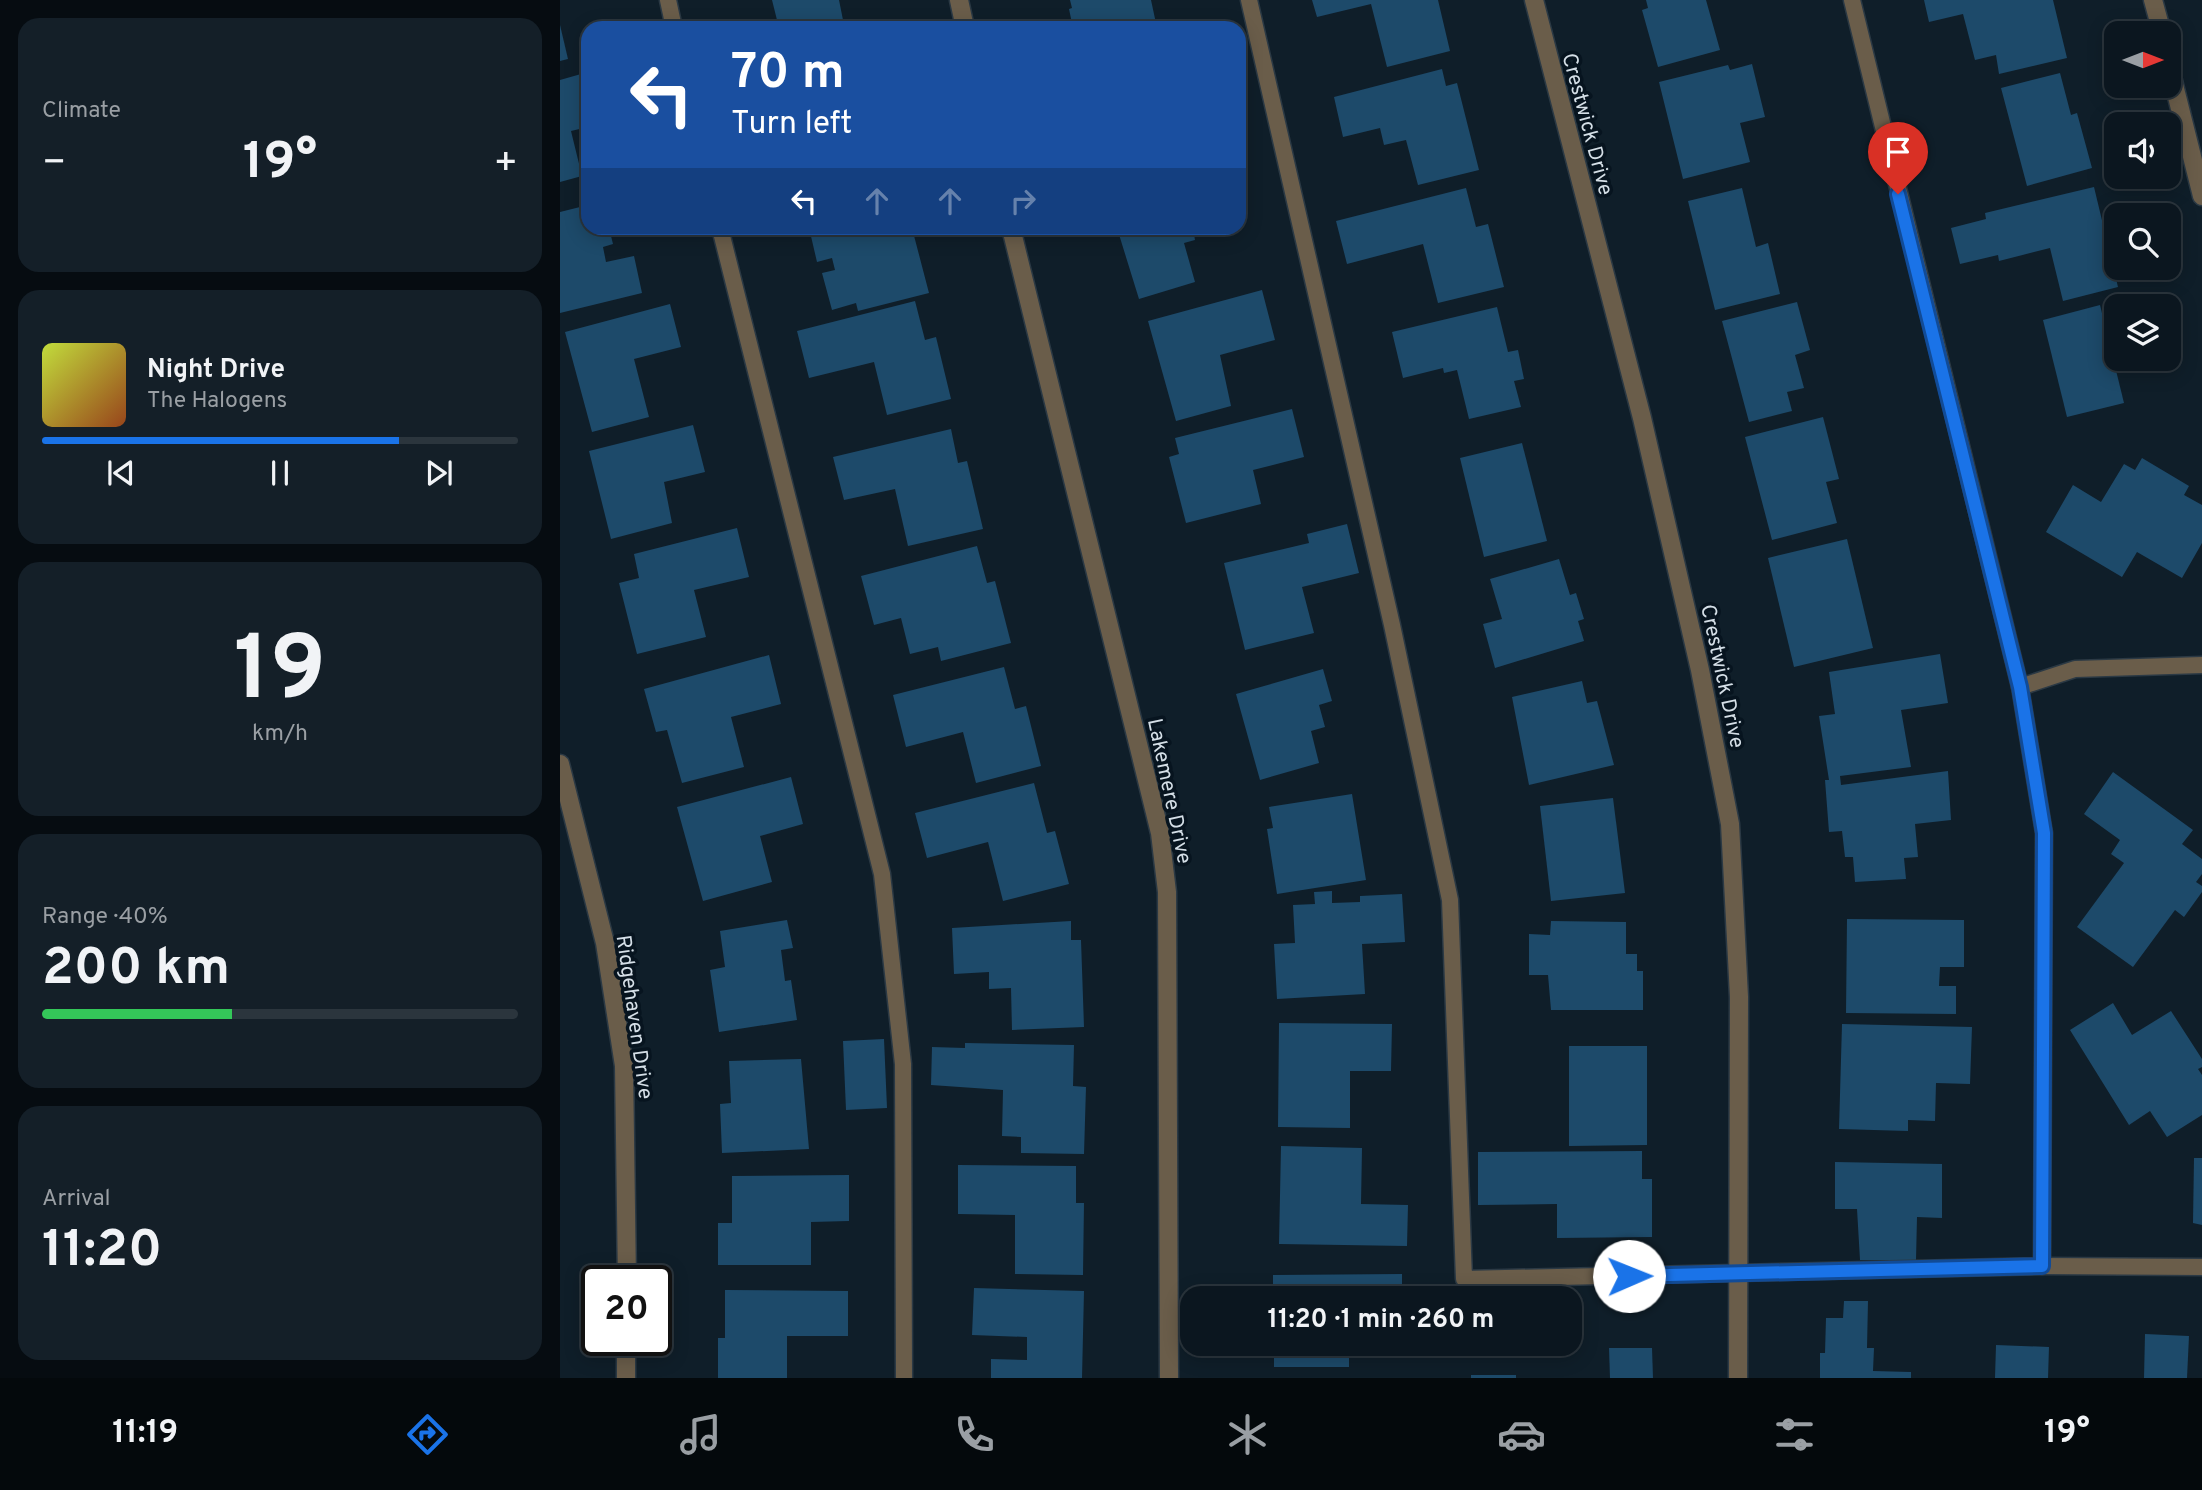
<!DOCTYPE html>
<html lang="en">
<head>
<meta charset="utf-8">
<style>
  :root { --surface:#0b161f; --page:#141f28; --text:#f1f3f6; --muted:#9a9fa4; --line:#2b353d; --accent:#1a73e8 }
  body { margin:0; font-family:Overpass,sans-serif; background:var(--page); color:var(--text); height:100vh; display:flex; flex-direction:column; font-size:26px; white-space:nowrap }
  * { box-sizing:border-box; margin:0 }
  p { font-size:23px; color:var(--muted) }
  .icon { flex:none; width:38px; height:38px; fill:none; stroke:currentColor; stroke-width:2; stroke-linecap:round; stroke-linejoin:round }
  .map { position:relative; flex:1; overflow:hidden }
  .sheet { display:flex; flex-direction:column; gap:18px; padding:18px; background:#060c11; width:560px }
  .sheet>* { flex:none }
  .guide { position:absolute; left:21px; top:21px; width:665px; height:214px; border-radius:21px; box-shadow:0 4px 18px #0003,0 0 0 2px var(--line); background:#1a4fa0; color:#fff; overflow:hidden }
  .needle { width:46px; rotate:90deg }
  .fabs { position:absolute; left:1544px; top:21px; display:grid; gap:14px }
  .fabs a { display:grid; place-items:center; width:77px; height:77px; border-radius:14px; background:var(--surface); box-shadow:0 4px 18px #0003,0 0 0 2px var(--line); font-size:35px }
  .speed { position:absolute; left:21px; top:1265px; display:flex; gap:14px; font-size:35px; font-weight:700; text-align:center }
  .speed>* { display:grid; place-content:center; width:91px; height:91px; border-radius:50%; background:var(--surface); box-shadow:0 4px 18px #0003,0 0 0 2px var(--line); line-height:1 }
  .speed .limit { border:4px solid #111; border-radius:10px; background:#fff; color:#111 }
  .pin { position:absolute; display:grid; place-items:center; width:60px; height:60px; color:#fff; margin:-72px -30px; border-radius:50% 50% 50% 0; rotate:-45deg; box-shadow:0 0 7px #0007 }
  .pin .icon { rotate:45deg }
  .me { position:absolute; width:77px; margin:-38px; rotate:89deg; stroke-linejoin:round; filter:drop-shadow(0 0 5px #0008) }
  .turn { display:flex; align-items:center; gap:24px; height:147px; padding:0 35px; font-size:32px }
  .turn .icon { width:91px; height:91px; stroke-width:2.5 }
  .turn b { display:block; font-size:49px; line-height:60px }
  .lanes { display:flex; align-items:center; height:66px; padding:0 35px; background:#0003; justify-content:center; gap:35px; direction:ltr }
  .lanes .off { opacity:.35 }
  .big { font-size:52px; font-weight:700; line-height:1.1 }
  .sheet .card { flex:1; display:flex; flex-direction:column; justify-content:center; gap:10px; min-width:0; padding:0 24px; border-radius:21px; background:var(--page) }
  .sheet .dial { align-items:center; gap:0 }
  .dial b { font-size:91px; line-height:1 }
  .song { display:flex; align-items:center; gap:21px }
  .cover { width:84px; height:84px; border-radius:10px; background:linear-gradient(135deg,hsl(70 70% 55%),hsl(20 70% 35%)) }
  .played { height:7px; border-radius:4px; background:linear-gradient(90deg,var(--accent) 75%,var(--line) 75%) }
  .keys { display:flex; justify-content:space-around; direction:ltr }
  .heat { display:flex; justify-content:space-between; align-items:center; font-size:38px; direction:ltr }
  .charge { height:10px; border-radius:5px; background:linear-gradient(90deg,#34c759 40%,var(--line) 0) }
  .trip { position:absolute; left:620px; top:1286px; width:402px; height:70px; border-radius:21px; background:var(--surface); box-shadow:0 4px 18px #0003,0 0 0 2px var(--line); font-weight:700; line-height:70px; text-align:center }
  .menu { display:flex; height:112px; justify-content:space-around; align-items:center; background:#04090c; color:var(--muted) }
  .menu .icon { width:49px; height:49px }
  .menu .on { color:var(--accent) }
  .menu b { font-size:32px; color:var(--text) }
  main { display:flex; flex:1; min-height:0 }
  .map>svg:first-child { display:block }
</style>
</head>
<body>
<main>
<section class="sheet">
<div class="card"><p>Climate</p>
<div class="heat"><a>−</a><b class="big">19°</b><a>+</a></div>
</div>
<div class="card">
<div class="song"><i class="cover"></i><div><b>Night Drive</b><p>The Halogens</p></div></div>
<div class="played"></div>
<div class="keys"><svg class="icon" aria-label="previous" viewBox="0 0 24 24"><path d="M18 5L8 12l10 7zM5 5v14"/></svg><svg class="icon" aria-label="pause" viewBox="0 0 24 24"><path d="M8 5v14M16 5v14"/></svg><svg class="icon" aria-label="next" viewBox="0 0 24 24"><path d="M6 5l10 7-10 7zM19 5v14"/></svg></div>
</div>
<div class="card dial"><b>19</b><p>km/h</p></div>
<div class="card"><p>Range · 40%</p><b class="big">200 km</b><div class="charge"></div></div>
<div class="card"><p>Arrival</p><b class="big">11:20</b></div>
</section>
<div class="map">
<svg width="1642" height="1378" viewBox="0 0 1642 1378">
  <rect width="100%" height="100%" fill="#0f1e29"/>
  <!-- building -->
  <g fill="#1d4a6a">
    <polygon points="212,0 279,0 284,25 296,23 297,28 219,28"/>
    <polygon points="510,0 591,0 597,28 513,28 509,9 512,8"/>
    <polygon points="752,0 878,0 890,51 827,67 811,4 757,17"/>
    <polygon points="1086,0 1146,0 1160,50 1098,67 1082,10 1088,8"/>
    <polygon points="1364,0 1493,0 1507,58 1439,74 1436,55 1415,60 1403,14 1369,22"/>
    <polygon points="0,25 8,59 0,61"/>
    <polygon points="1192,64 1205,117 1180,123 1190,162 1123,179 1099,82 1168,65 1170,70"/>
    <polygon points="882,69 886,86 897,83 919,170 858,185 846,140 824,145 820,128 783,137 774,97"/>
    <polygon points="28,72 28,127 11,131 22,176 0,182 0,80"/>
    <polygon points="1500,73 1511,115 1517,113 1532,168 1467,186 1441,88"/>
    <polygon points="1534,187 1558,287 1503,301 1490,248 1439,261 1438,255 1400,264 1391,228 1426,219 1425,213"/>
    <polygon points="906,188 916,227 928,224 944,287 878,303 863,244 787,264 776,221"/>
    <polygon points="1182,188 1196,247 1208,243 1220,294 1155,310 1128,201"/>
    <polygon points="28,205 28,228 49,228 53,244 43,247 46,262 74,256 82,293 0,313 0,212"/>
    <polygon points="265,228 352,228 369,293 298,311 296,303 272,310 262,273 275,270 272,258 257,262 250,232"/>
    <polygon points="557,228 654,228 634,234 635,240 624,243 635,282 579,299"/>
    <polygon points="702,290 715,340 660,355 671,406 616,421 588,321"/>
    <polygon points="355,301 365,340 376,337 391,399 327,415 314,362 249,378 237,331"/>
    <polygon points="1237,302 1250,350 1235,355 1244,388 1227,392 1232,411 1189,422 1162,321"/>
    <polygon points="110,304 121,347 74,359 89,417 32,432 5,332"/>
    <polygon points="1540,305 1564,403 1507,417 1483,320"/>
    <polygon points="937,307 948,352 958,350 964,379 954,381 961,407 909,419 897,370 884,373 883,368 843,378 832,332"/>
    <polygon points="732,409 744,457 693,470 701,504 626,523 609,457 619,454 615,438"/>
    <polygon points="1263,417 1279,479 1266,482 1277,523 1212,540 1185,437"/>
    <polygon points="133,425 145,472 104,482 112,523 51,539 29,451"/>
    <polygon points="391,429 398,463 407,461 423,529 348,546 335,489 284,500 273,457"/>
    <polygon points="962,443 987,541 924,557 900,458"/>
    <polygon points="1582,458 1629,486 1624,495 1642,505 1642,543 1622,578 1577,552 1562,577 1486,532 1513,485 1541,502 1564,464 1575,470"/>
    <polygon points="787,524 799,573 742,587 754,633 685,650 664,563 749,543 747,534"/>
    <polygon points="177,528 189,577 134,590 146,637 77,654 59,583 79,578 74,554"/>
    <polygon points="1287,539 1313,648 1234,667 1208,558"/>
    <polygon points="417,546 427,583 435,581 451,643 381,661 378,647 350,654 341,618 314,625 301,576"/>
    <polygon points="999,559 1010,595 1016,593 1024,619 1018,621 1024,641 935,668 923,624 942,619 930,579"/>
    <polygon points="1380,654 1388,703 1341,710 1351,767 1280,776 1281,785 1388,771 1391,820 1355,824 1358,857 1344,858 1346,879 1295,882 1293,857 1285,857 1282,831 1269,832 1265,780 1269,780 1259,716 1275,714 1269,672"/>
    <polygon points="209,655 221,704 171,717 184,767 122,783 107,730 96,732 84,689"/>
    <polygon points="444,667 455,709 466,706 481,766 416,783 403,732 346,747 333,695"/>
    <polygon points="763,669 772,701 759,705 765,727 751,731 759,763 700,780 676,694"/>
    <polygon points="1022,681 1027,703 1037,701 1054,765 969,785 952,697"/>
    <polygon points="1553,772 1633,830 1622,844 1642,859 1642,874 1636,882 1642,886 1642,892 1624,917 1615,910 1573,967 1517,927 1564,863 1551,854 1560,840 1524,814"/>
    <polygon points="231,777 243,824 200,836 212,882 143,901 117,807"/>
    <polygon points="474,783 487,833 495,831 509,884 443,901 428,842 367,858 355,813"/>
    <polygon points="792,794 806,880 717,894 707,829 713,828 709,807"/>
    <polygon points="1053,798 1065,893 991,901 980,806"/>
    <polygon points="772,891 772,903 800,902 800,896 842,894 845,942 802,944 805,994 717,999 714,944 735,943 733,905 755,904 754,892"/>
    <polygon points="1287,919 1404,920 1404,967 1380,967 1379,986 1396,986 1396,1014 1286,1013"/>
    <polygon points="227,920 233,948 221,950 225,981 231,980 237,1020 159,1032 150,970 165,967 160,931"/>
    <polygon points="511,921 511,940 521,940 524,1027 452,1030 451,988 429,989 429,972 394,974 392,928"/>
    <polygon points="991,921 1066,922 1066,954 1077,954 1077,971 1083,971 1083,1010 991,1010 988,975 969,975 969,934 990,935"/>
    <polygon points="1553,1003 1572,1035 1611,1011 1642,1059 1642,1067 1638,1069 1642,1075 1642,1115 1607,1137 1590,1111 1569,1125 1510,1030"/>
    <polygon points="719,1023 832,1024 831,1071 790,1071 790,1128 718,1127"/>
    <polygon points="1282,1024 1412,1027 1410,1084 1376,1083 1375,1121 1348,1120 1348,1131 1279,1129"/>
    <polygon points="324,1039 327,1108 286,1110 283,1041"/>
    <polygon points="405,1043 514,1045 513,1086 526,1087 524,1154 461,1153 461,1137 442,1136 443,1090 371,1085 372,1047 405,1048"/>
    <polygon points="1009,1046 1087,1046 1087,1145 1009,1146"/>
    <polygon points="241,1059 249,1149 162,1153 160,1104 171,1103 169,1061"/>
    <polygon points="721,1146 802,1148 801,1204 848,1205 847,1246 719,1244"/>
    <polygon points="1082,1151 1082,1179 1092,1179 1092,1237 997,1238 997,1204 918,1205 918,1152"/>
    <polygon points="1634,1158 1642,1158 1642,1225 1633,1223"/>
    <polygon points="1275,1162 1382,1164 1382,1218 1357,1217 1356,1260 1300,1260 1297,1209 1275,1209"/>
    <polygon points="398,1165 516,1166 516,1203 524,1203 523,1275 455,1274 455,1215 398,1214"/>
    <polygon points="289,1175 289,1221 251,1222 251,1265 158,1265 158,1223 172,1223 172,1176"/>
    <polygon points="842,1274 842,1298 713,1298 713,1275"/>
    <polygon points="414,1288 524,1291 522,1378 431,1378 431,1359 467,1360 467,1337 412,1335"/>
    <polygon points="165,1290 288,1291 288,1336 227,1336 227,1378 158,1378 158,1338 165,1338"/>
    <polygon points="1284,1301 1308,1301 1307,1348 1314,1348 1313,1371 1351,1372 1351,1378 1260,1378 1260,1353 1265,1353 1266,1318 1283,1318"/>
    <polygon points="1585,1334 1629,1336 1627,1378 1584,1378"/>
    <rect x="714" y="1344" width="75" height="23"/>
    <polygon points="1436,1345 1489,1347 1488,1378 1435,1378"/>
    <polygon points="1049,1348 1092,1348 1093,1378 1050,1378"/>
    <rect x="911" y="1375" width="45" height="3"/>
  </g>
  <g fill="none" stroke-linecap="round" stroke-linejoin="round">
    <!-- service casing -->
    <g stroke="#2b3944" stroke-width="19">
      <g id="service">
        <polyline points="108,0 114,28"/>
        <polyline points="689,0 832,625 890,900 904,1279 1482,1266 1484,833 1460,687 1292,0"/>
        <polyline points="160,228 322,874 343,1064 344,1378"/>
        <polyline points="1460,687 1515,669 1642,665"/>
        <polyline points="1482,1266 1642,1267"/>
      </g>
    </g>
    <!-- minor casing -->
    <g stroke="#2b3944" stroke-width="21">
      <g id="minor">
        <polyline points="399,0 405,28"/>
        <polyline points="974,0 1082,418 1140,670 1170,824 1179,997 1178,1378"/>
        <polyline points="1593,0 1602,33"/>
        <polyline points="1608,61 1642,196"/>
        <polyline points="451,228 600,833 607,892 609,1378"/>
        <polyline points="0,764 45,943 64,1066 67,1281"/>
        <polyline points="66,1378 66,1340"/>
      </g>
    </g>
    <!-- service -->
    <use href="#service" stroke="#6a5d4a" stroke-width="16"/>
    <!-- minor -->
    <use href="#minor" stroke="#6a5d4a" stroke-width="18"/>
  </g>
  <g fill="none" stroke-linecap="round" stroke-linejoin="round">
    <!-- route casing -->
    <g stroke="#114b97" stroke-width="18">
      <polyline id="route" points="1069,1276 1482,1266 1484,833 1460,687 1338,194"/>
    </g>
    <!-- route -->
    <use href="#route" stroke="#1a73e8" stroke-width="12"/>
  </g>
  <g text-anchor="middle" stroke-width="7" stroke-linejoin="round" paint-order="stroke">
    <!-- street labels -->
    <g font-size="21" fill="#d5dfe7" stroke="#07141f">
      <text transform="translate(1028 124) rotate(75)" y="7">Crestwick Drive</text>
      <text transform="translate(1163 676) rotate(78)" y="7">Crestwick Drive</text>
      <text transform="translate(610 791) rotate(78)" y="7">Lakemere Drive</text>
      <text transform="translate(75 1017) rotate(82)" y="7">Ridgehaven Drive</text>
    </g>
  </g>
</svg>
<div class="fabs">
<a><svg class="needle" viewBox="-14 -14 28 28"><path d="M0-13l5 13h-10z" fill="#e53935"/><path d="M0 13l5-13h-10z" fill="#9a9fa4"/></svg></a>
<a><svg class="icon" aria-label="sound" viewBox="0 0 24 24"><path d="M4 9h4l5-4v14l-5-4H4zM17 9q2 3 0 6"/></svg></a>
<a><svg class="icon" aria-label="search" viewBox="0 0 24 24"><circle cx="10" cy="10" r="6"/><path d="M15 15l6 6"/></svg></a>
<a><svg class="icon" aria-label="layers" viewBox="0 0 24 24"><path d="M12 4l9 5-9 5-9-5zM3 14l9 5 9-5"/></svg></a>
</div>
<div class="speed"><div class="limit">20</div></div>
<div class="pin" style="left:1338px;top:194px;background:#d93025"><svg class="icon" aria-label="arrive" viewBox="0 0 24 24"><path d="M6 21V4h12l-3 4 3 4H6"/></svg></div>
<svg class="me" style="left:1069px;top:1276px" viewBox="-20 -20 40 40"><circle r="19" fill="#fff"/><path d="M0-13L10 11 0 6-10 11z" fill="#1a73e8"/></svg>
<div class="trip">11:20 · 1 min · 260 m</div>
<div class="guide">
<div class="turn"><svg class="icon" aria-label="left" viewBox="0 0 24 24"><path d="M17 20v-9H6M10 6l-5 5 5 5"/></svg><div><b>70 m</b>Turn left</div></div>
<div class="lanes"><svg class="icon" aria-label="left" viewBox="0 0 24 24"><path d="M17 20v-9H6M10 6l-5 5 5 5"/></svg><svg class="icon off" aria-label="ahead" viewBox="0 0 24 24"><path d="M12 20V5M6 11l6-6 6 6"/></svg><svg class="icon off" aria-label="ahead" viewBox="0 0 24 24"><path d="M12 20V5M6 11l6-6 6 6"/></svg><svg class="icon off" aria-label="right" viewBox="0 0 24 24"><path d="M7 20v-9h11M14 6l5 5-5 5"/></svg></div>
</div>
</div>
</main>
<nav class="menu">
<b>11:19</b>
<svg class="icon on" aria-label="directions" viewBox="0 0 24 24"><path d="M12 3l9 9-9 9-9-9zM9 14v-3h6M13 9l2 2-2 2"/></svg>
<svg class="icon" aria-label="music" viewBox="0 0 24 24"><path d="M9 18V5l10-2v13"/><circle cx="6" cy="18" r="3"/><circle cx="16" cy="16" r="3"/></svg>
<svg class="icon" aria-label="phone" viewBox="0 0 24 24"><path d="M5 4h4l2 5-3 2q2 4 5 5l2-3 5 2v4C11 20 4 13 5 4z"/></svg>
<svg class="icon" aria-label="climate" viewBox="0 0 24 24"><path d="M12 3v18M4 7l16 10M4 17L20 7"/></svg>
<svg class="icon" aria-label="car" viewBox="0 0 24 24"><path d="M5 17H2v-5l4-1 3-4h7l3 4 3 1v5h-3M9 17h6M6 11h13"/><circle cx="7" cy="17" r="2"/><circle cx="17" cy="17" r="2"/></svg>
<svg class="icon" aria-label="filters" viewBox="0 0 24 24"><path d="M4 7h16M4 17h16"/><circle cx="9" cy="7" r="2"/><circle cx="15" cy="17" r="2"/></svg>
<b>19°</b>
</nav>
</body>
</html>
